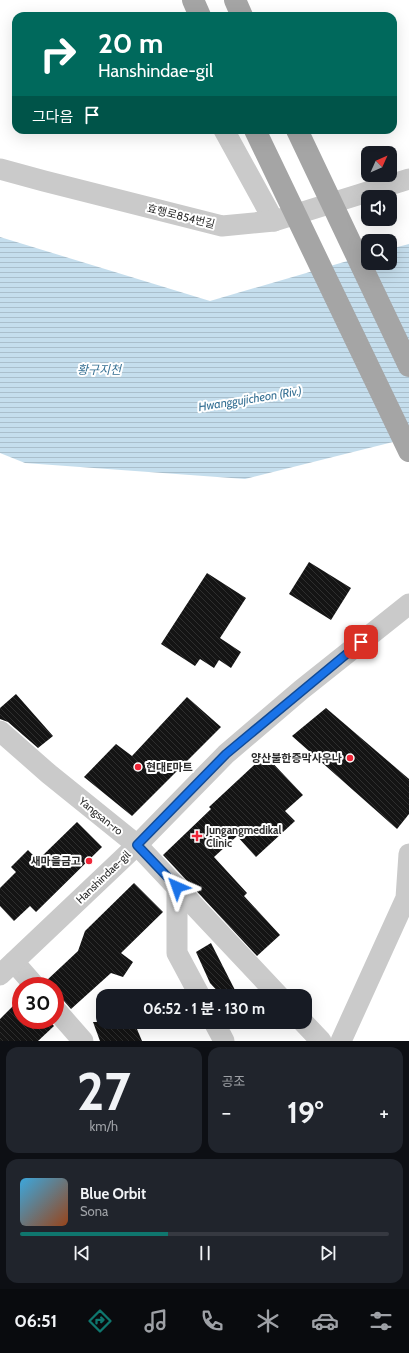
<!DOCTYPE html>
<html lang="ko">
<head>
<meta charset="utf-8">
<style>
  :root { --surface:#171b24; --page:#20242c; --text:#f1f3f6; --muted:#9ea1a6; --line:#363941; --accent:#0f766e }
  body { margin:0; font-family:Cabin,"Noto Sans KR",sans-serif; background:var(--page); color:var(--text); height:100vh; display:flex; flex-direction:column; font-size:15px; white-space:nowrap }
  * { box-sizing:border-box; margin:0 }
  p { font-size:13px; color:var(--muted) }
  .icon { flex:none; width:22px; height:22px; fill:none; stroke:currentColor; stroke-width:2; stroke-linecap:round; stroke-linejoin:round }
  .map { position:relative; height:1041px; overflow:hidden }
  .panel { display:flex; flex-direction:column; gap:6px; padding:6px; background:#0d0f14; flex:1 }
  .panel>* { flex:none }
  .hud { position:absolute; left:12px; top:12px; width:385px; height:122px; border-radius:12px; box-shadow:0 4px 16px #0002; background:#00695c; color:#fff; overflow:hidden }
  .needle { width:26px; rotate:45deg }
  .controls { position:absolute; left:361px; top:146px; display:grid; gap:8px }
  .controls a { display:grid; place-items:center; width:36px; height:36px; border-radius:8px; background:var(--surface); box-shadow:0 4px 16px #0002; font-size:20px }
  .speed { position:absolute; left:12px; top:977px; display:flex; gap:8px; font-size:20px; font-weight:700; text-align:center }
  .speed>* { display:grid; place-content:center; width:52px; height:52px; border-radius:50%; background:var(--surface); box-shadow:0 4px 16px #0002; line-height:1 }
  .speed .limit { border:6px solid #d22; background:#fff; color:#111 }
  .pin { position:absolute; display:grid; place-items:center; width:34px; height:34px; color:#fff; margin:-17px; border-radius:8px; box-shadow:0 2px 6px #0006 }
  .me { position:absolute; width:44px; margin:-22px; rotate:317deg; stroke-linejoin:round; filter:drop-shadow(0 0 3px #0008) }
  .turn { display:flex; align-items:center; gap:14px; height:84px; padding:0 20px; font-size:18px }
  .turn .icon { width:52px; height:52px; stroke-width:2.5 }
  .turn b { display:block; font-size:28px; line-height:34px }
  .then { display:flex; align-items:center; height:38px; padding:0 20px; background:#0003; gap:8px; font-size:15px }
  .big { font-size:30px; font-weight:700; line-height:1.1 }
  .panel .widget { flex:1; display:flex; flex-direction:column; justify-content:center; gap:6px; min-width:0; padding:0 14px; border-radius:12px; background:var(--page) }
  .panel .dial { align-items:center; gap:0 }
  .dial b { font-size:52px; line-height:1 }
  .song { display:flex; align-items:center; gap:12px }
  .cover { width:48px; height:48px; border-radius:6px; background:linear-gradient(135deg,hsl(200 70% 55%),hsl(20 70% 35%)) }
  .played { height:4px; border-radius:2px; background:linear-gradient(90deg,var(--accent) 40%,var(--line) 40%) }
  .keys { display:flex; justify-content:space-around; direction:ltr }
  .heat { display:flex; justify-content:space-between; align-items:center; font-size:22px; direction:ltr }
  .panel .tiles { flex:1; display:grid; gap:6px; grid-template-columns:1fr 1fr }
  .widget:last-child { grid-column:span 2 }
  .trip { position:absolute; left:96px; top:989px; width:216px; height:40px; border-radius:12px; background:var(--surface); box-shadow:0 4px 16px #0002; font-weight:700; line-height:40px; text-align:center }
  .tab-bar { display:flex; height:64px; justify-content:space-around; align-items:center; background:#090b0e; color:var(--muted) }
  .tab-bar .icon { width:28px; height:28px }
  .tab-bar .current { color:var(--accent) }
  .tab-bar b { font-size:18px; color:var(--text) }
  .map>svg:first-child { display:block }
</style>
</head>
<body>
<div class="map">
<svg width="409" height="1041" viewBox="0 0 409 1041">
  <defs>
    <pattern id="water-rules" width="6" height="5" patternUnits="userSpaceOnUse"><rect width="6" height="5" fill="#c5deed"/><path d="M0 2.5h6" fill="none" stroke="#aabfcc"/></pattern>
    <pattern id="building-back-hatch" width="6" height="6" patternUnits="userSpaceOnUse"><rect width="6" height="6" fill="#141414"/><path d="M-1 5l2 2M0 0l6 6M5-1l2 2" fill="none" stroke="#2e2e2e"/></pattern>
  </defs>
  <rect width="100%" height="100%" fill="#fff"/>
  <!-- water -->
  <polygon fill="url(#water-rules)" points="0,237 210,301 368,255 368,263 390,263 390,249 409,244 409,438 245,479 25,463 0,453"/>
  <!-- building -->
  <g fill="url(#building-back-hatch)">
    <polygon points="309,562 351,588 331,620 289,594"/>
    <polygon points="207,573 246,598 220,638 241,652 231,668 219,660 214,668 200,659 195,666 161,644"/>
    <polygon points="16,694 53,736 38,748 8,722 0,719 0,708"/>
    <polygon points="187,697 221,727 132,816 84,777 116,744 132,756"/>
    <polygon points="326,708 409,779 409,814 397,829 292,736"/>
    <polygon points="265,755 303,795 285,811 295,821 256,857 237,836 214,857 247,893 244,896 280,935 257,956 163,855 211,809 209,807"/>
    <polygon points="77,822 102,847 36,912 30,906 14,921 0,906 0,888 16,872 11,867 28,850 38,860"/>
    <polygon points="134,883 163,912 121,953 133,962 123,977 111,973 71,1009 64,1001 55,997 55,986 47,986 46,981 78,951 85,931"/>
    <polygon points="211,943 238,996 222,996 210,983 196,952"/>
    <polygon points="21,998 21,1020 49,1020 54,1026 38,1041 0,1041 0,1019"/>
    <polygon points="93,1022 134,1022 142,1041 100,1041"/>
  </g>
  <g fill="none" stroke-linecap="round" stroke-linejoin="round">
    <!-- minor -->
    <g stroke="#cacaca" stroke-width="21">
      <polyline points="224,130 274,221"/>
      <polyline points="0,169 44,181 222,226 274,221 409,179"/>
      <polyline points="0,731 49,774 137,845 279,996"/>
      <polyline points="177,887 177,953 200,996"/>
      <polyline points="14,962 35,986"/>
      <polyline points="0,975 137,845 226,754 301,690 409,604"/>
      <polyline points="55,1009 83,1041"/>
      <polyline points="214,1022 224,1041"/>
      <polyline points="303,1022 321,1041"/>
      <polyline points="341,1041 406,898 409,854"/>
    </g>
    <!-- major -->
    <g stroke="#a5a5a5" stroke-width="22">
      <polyline points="193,0 200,16"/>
      <polyline points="235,0 242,16"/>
    </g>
    <!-- major-bridge -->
    <g stroke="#a5a5a5" stroke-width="22">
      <polyline points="255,130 409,451"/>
      <polyline points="297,130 409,366"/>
    </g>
  </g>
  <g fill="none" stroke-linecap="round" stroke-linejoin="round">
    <!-- route casing -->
    <g stroke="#114b97" stroke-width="10">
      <polyline id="route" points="177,887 137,845 226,754 361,642"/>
    </g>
    <!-- route -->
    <use href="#route" stroke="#1a73e8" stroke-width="7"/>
  </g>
  <!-- markers -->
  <g fill="#ef2537" stroke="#fff" stroke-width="1.5">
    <circle cx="350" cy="758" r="4"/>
    <circle cx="138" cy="767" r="4"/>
    <path d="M195 830h4v4h4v4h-4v4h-4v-4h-4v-4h4z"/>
    <circle cx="89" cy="861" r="4"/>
  </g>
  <g text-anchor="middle" stroke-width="4" stroke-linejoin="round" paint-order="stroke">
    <!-- street labels -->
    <g font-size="11" fill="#2d2d2d" stroke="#fff">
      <text transform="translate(181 216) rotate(14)" y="4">효행로854번길</text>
      <text transform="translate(101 816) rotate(39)" y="4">Yangsan-ro</text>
      <text transform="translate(103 877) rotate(-44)" y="4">Hanshindae-gil</text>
    </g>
    <!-- poi labels -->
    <g font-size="11" font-weight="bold" fill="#2d2d2d" stroke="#fff" text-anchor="end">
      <text x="342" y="762">양산불한증막사우나</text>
      <text x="146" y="771" text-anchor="start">현대E마트</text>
      <text x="206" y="834" text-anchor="start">Jungangmedikal<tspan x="206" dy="13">Clinic</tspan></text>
      <text x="81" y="865">새마을금고</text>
    </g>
    <!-- water labels -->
    <g font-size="12" font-style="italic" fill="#377194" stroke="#fff">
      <text x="99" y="374">황구지천</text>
      <text transform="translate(250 399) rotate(-9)" y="4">Hwanggujicheon (Riv.)</text>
    </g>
  </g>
</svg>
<div class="controls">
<a><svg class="needle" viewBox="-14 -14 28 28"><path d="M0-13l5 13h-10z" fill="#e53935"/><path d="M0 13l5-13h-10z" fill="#9ea1a6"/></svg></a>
<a><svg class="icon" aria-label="sound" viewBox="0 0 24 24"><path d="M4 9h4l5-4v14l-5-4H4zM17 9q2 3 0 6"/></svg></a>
<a><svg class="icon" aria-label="search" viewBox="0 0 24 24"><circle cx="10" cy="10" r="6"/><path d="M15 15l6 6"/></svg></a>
</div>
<div class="speed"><div class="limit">30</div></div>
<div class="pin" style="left:361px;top:642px;background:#d93025"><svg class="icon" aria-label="arrive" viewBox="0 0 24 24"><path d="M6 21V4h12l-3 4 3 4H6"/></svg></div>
<svg class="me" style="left:177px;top:887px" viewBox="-20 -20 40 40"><path d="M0-17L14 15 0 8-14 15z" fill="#1a73e8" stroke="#fff" stroke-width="4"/></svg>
<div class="trip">06:52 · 1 분 · 130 m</div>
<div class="hud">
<div class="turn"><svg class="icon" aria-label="right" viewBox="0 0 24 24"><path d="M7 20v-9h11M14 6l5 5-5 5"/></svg><div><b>20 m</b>Hanshindae-gil</div></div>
<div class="then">그다음<svg class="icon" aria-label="arrive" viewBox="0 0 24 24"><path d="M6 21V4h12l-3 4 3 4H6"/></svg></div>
</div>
</div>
<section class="panel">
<div class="tiles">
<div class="widget dial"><b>27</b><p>km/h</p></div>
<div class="widget"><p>공조</p>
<div class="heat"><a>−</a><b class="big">19°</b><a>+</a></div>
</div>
<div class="widget">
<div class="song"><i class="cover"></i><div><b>Blue Orbit</b><p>Sona</p></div></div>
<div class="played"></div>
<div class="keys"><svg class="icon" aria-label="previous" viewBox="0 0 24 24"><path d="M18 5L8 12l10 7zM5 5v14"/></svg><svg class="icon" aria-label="pause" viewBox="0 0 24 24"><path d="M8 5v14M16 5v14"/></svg><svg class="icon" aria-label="next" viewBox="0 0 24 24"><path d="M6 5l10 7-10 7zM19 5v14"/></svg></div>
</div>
</div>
</section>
<nav class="tab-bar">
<b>06:51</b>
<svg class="icon current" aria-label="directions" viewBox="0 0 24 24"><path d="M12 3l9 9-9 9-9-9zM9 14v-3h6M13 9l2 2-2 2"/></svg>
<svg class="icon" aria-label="music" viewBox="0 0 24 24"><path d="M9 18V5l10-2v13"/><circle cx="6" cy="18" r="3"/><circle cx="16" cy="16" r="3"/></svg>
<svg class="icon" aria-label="phone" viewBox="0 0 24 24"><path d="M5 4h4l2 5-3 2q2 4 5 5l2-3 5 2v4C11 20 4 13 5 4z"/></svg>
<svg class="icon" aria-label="climate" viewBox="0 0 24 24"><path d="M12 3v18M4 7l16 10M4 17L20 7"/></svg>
<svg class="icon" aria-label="car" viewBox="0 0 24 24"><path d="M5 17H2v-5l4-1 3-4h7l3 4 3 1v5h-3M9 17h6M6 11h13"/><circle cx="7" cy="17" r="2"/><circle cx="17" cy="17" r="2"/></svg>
<svg class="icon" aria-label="filters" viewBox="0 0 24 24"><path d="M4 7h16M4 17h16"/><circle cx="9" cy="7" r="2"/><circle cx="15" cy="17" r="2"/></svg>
</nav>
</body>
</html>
